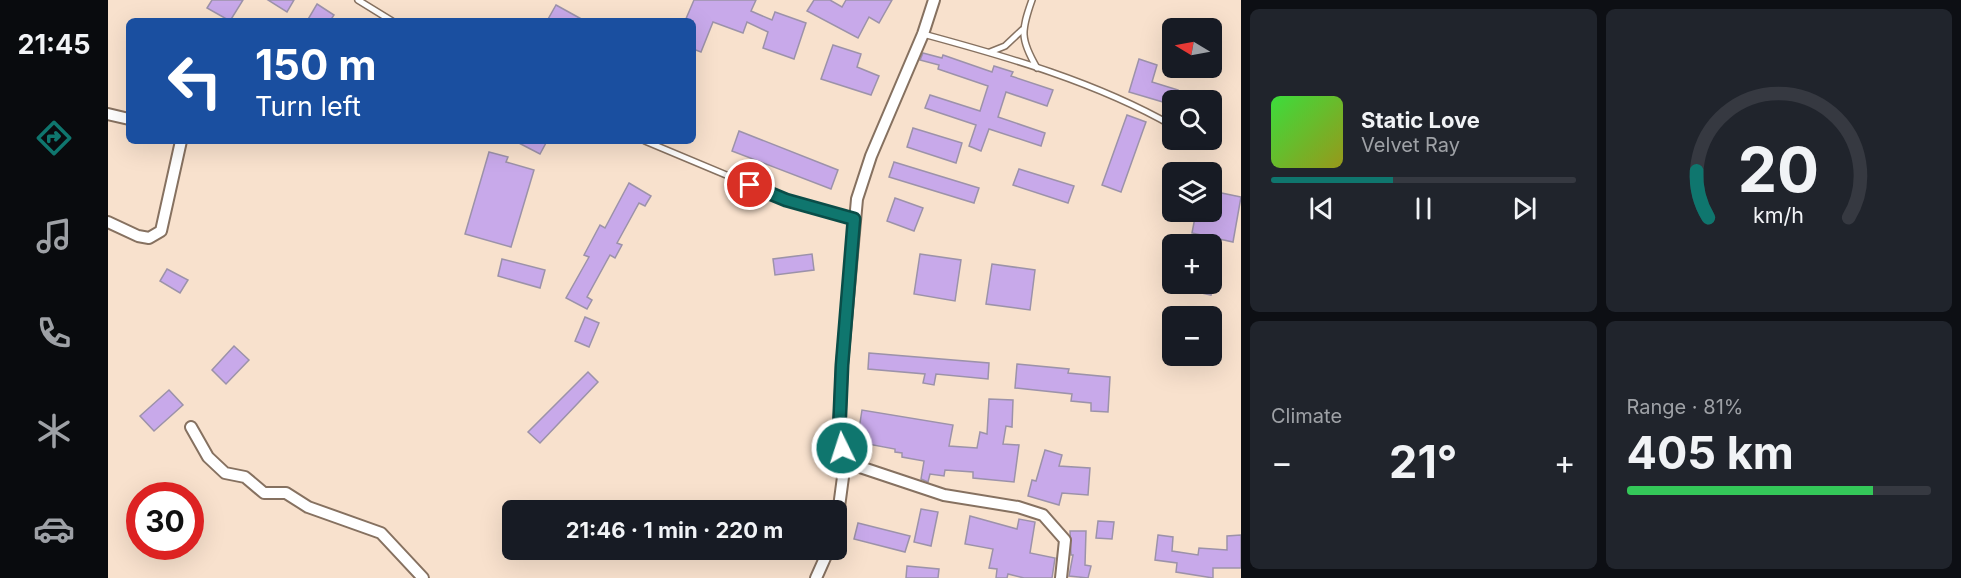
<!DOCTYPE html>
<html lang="en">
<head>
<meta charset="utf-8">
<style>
  :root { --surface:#171b24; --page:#20242c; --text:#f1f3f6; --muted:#9ea1a6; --line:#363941; --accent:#0f766e }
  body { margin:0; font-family:Inter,sans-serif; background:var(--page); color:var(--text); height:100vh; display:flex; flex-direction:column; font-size:22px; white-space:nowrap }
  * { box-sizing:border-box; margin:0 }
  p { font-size:20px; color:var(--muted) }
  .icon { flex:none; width:33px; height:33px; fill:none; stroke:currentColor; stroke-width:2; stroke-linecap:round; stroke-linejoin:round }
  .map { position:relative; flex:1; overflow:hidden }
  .drawer { display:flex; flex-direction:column; gap:9px; padding:9px; background:#0d0f14; width:720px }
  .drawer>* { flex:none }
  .guide { position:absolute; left:18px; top:18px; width:570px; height:126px; border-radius:9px; box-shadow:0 6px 24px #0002; background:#1a4fa0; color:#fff; overflow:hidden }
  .needle { width:39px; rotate:280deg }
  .controls { position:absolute; left:1054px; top:18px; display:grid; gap:12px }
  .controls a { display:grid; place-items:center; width:60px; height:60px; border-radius:9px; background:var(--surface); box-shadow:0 6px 24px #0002; font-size:30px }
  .speed { position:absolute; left:18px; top:482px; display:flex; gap:12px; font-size:30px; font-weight:700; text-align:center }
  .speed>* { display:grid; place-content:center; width:78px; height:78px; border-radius:50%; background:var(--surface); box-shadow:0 6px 24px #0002; line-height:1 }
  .speed .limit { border:9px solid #d22; background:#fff; color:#111 }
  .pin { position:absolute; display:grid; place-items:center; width:51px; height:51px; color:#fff; margin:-26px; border:3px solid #fff; border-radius:50%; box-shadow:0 2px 6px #0007 }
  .me { position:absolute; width:66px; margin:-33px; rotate:356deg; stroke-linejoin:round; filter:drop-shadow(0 0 4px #0008) }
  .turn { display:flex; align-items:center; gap:21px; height:126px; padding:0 30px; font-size:27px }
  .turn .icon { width:78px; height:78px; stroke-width:2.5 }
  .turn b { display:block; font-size:42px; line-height:51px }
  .big { font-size:45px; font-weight:700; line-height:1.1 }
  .drawer .widget { flex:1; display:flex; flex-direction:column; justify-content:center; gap:9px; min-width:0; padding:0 21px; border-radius:9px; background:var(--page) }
  .drawer .dial { align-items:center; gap:0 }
  .dial svg { height:156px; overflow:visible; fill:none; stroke:var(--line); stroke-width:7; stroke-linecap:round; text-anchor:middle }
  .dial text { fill:var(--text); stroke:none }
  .song { display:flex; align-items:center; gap:18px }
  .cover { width:72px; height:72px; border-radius:9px; background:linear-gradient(135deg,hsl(120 70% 55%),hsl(60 70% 35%)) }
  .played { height:6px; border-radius:3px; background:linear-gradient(90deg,var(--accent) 40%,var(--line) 40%) }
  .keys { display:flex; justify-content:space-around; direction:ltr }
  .heat { display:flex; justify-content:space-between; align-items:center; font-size:33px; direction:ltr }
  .charge { height:9px; border-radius:4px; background:linear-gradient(90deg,#34c759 81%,var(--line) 0) }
  .drawer .tiles { flex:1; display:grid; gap:9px; grid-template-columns:repeat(2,1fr) }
  .trip { position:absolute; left:394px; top:500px; width:345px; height:60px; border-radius:9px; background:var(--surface); box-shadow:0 6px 24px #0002; font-weight:700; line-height:60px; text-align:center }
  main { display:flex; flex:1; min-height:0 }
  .menu { display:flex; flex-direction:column; width:108px; justify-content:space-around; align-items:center; background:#090b0e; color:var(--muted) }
  .menu .icon { width:42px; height:42px }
  .menu .current { color:var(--accent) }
  .menu b { font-size:27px; color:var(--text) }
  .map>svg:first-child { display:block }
</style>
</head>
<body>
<main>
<nav class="menu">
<b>21:45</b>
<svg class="icon current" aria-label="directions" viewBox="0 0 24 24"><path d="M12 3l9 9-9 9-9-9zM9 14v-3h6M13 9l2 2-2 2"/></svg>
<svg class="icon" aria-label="music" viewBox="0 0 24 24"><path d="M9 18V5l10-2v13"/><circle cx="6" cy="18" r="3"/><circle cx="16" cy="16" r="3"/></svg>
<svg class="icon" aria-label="phone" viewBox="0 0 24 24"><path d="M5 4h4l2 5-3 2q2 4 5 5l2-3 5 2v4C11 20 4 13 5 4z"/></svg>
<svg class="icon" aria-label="climate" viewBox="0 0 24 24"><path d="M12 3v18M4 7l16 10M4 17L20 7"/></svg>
<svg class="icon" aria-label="car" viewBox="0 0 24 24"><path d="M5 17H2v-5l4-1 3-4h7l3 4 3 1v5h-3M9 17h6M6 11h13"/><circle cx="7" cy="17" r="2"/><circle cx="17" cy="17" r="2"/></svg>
</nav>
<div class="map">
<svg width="1133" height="578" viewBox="0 0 1133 578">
  <rect width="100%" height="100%" fill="#f8e1cd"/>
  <!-- building -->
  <g fill="#c8a9ea" stroke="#9c92a9" stroke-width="1.5">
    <polygon points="104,0 135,0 122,21 99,8"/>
    <polygon points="160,0 186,0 179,12"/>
    <polygon points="586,0 648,0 643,11 664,20 667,12 698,23 686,59 655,48 660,32 639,22 635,33 605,22 593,52 585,49 585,21 577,21"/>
    <polygon points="706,0 722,0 734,7 738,0 784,0 771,23 761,17 750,38 699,11"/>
    <polygon points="209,4 226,15 222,21 199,21"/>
    <polygon points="448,5 477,21 439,21"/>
    <polygon points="725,45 753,54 749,67 771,76 763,95 713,79"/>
    <polygon points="815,53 834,58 835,55 884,72 886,66 905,72 903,76 945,90 939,106 898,92 890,117 937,133 933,146 881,129 873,151 861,146 868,125 817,108 822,95 872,111 880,86 830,69 831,65 812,60"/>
    <polygon points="1031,59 1049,65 1044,82 1070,90 1065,105 1021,92"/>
    <polygon points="1019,115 1038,122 1013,192 994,185"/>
    <polygon points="805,128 854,143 848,163 799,147"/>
    <polygon points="631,131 730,170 723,189 624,151"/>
    <polygon points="407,141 439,141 432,154"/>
    <polygon points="381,152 400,157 398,162 426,170 403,247 357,234"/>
    <polygon points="786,162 871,188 866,203 781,177"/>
    <polygon points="911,169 966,186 960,203 905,185"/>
    <polygon points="521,183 543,196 537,206 531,203 509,243 514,245 507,258 502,255 479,297 484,300 479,309 458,298 481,257 476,255 492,225 497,228"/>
    <polygon points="1104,191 1133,197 1125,242 1084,233 1088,212 1104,212"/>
    <polygon points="787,198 815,208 806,231 779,221"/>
    <polygon points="704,254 706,270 667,275 665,259"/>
    <polygon points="812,254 853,260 847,301 806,294"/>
    <polygon points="394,259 437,270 432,288 390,276"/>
    <polygon points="884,264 927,270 922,310 878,304"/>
    <polygon points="59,269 80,280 72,293 52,281"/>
    <polygon points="1066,284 1106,284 1103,295 1066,287"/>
    <polygon points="477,317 491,323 481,347 467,341"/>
    <polygon points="126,346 141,360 118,384 104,370"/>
    <polygon points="761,353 881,363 880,379 828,374 826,385 815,383 817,374 760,369"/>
    <polygon points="909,364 961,369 960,373 1002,377 1000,412 983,411 983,403 963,401 964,394 907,388"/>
    <polygon points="480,372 490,382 432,443 420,432"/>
    <polygon points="61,390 75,405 46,431 32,416"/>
    <polygon points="881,399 905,400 904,427 898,426 895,444 911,445 906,482 865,478 865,472 837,470 836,476 822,474 820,482 813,479 816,461 794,457 794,453 787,452 787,449 749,442 754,410 845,425 841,446 869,448 872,432 879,434"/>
    <polygon points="937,450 954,455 951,466 982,468 980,495 954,493 951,505 920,496 924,480 928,481"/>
    <polygon points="813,509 830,512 823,546 806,542"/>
    <polygon points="862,516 909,529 911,519 927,522 922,553 947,558 944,578 916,578 900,574 899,578 888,578 889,569 881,568 885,549 857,544"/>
    <polygon points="990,521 1006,522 1004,539 988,538"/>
    <polygon points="750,523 802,536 797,552 746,539"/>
    <polygon points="962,531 978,531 977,565 983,566 980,578 961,576 965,555 963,555"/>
    <polygon points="1050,535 1065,537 1064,551 1090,555 1091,548 1119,550 1119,536 1133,535 1133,568 1105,568 1105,578 1068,572 1069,563 1047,560"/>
    <polygon points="799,566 831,569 830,578 798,578"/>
  </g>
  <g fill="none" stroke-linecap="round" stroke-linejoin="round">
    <!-- lane casing -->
    <g stroke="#867160" stroke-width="8">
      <g id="lane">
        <polyline points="250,0 284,21"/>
        <path d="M924,0C913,31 912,39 929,68"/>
        <path d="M815,34C900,57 988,82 1065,126"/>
        <polyline points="882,52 897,46 914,30"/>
        <polyline points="537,141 678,200 746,219"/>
      </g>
    </g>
    <!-- street casing -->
    <g stroke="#867160" stroke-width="14">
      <g id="street">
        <polyline points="0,114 21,119"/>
        <polyline points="0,222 30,236 41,238 53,231 73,141"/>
        <polyline points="83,427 100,457 117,473 137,477 156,493 178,493 200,507 273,533 315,578"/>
        <polyline points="737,462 836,495 910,507 935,515 957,540 953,578"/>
        <polyline points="729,522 737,462 731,434 734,365 749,199 763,156 815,34 826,0"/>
        <polyline points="708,578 721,549"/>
      </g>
    </g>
    <!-- lane -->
    <use href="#lane" stroke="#fff" stroke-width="5"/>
    <!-- street -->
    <use href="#street" stroke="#fff" stroke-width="10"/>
  </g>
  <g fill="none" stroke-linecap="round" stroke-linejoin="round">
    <!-- route casing -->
    <g stroke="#0a4d48" stroke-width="15">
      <polyline id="route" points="642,185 678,200 746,219 734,365 731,434 734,448"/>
    </g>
    <!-- route -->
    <use href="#route" stroke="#0f766e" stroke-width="10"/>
  </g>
</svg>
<div class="controls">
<a><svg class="needle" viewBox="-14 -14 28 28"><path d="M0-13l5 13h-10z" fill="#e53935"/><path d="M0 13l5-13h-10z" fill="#9ea1a6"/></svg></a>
<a><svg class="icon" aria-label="search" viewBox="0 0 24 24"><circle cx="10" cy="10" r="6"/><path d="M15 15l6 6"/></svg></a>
<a><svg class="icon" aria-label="layers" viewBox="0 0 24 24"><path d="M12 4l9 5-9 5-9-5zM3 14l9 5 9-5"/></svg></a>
<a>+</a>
<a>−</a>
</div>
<div class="speed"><div class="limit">30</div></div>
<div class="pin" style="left:642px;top:185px;background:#d93025"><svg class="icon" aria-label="arrive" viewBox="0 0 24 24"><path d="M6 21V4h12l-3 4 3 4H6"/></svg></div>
<svg class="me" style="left:734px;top:448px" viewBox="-20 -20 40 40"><circle r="17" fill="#0f766e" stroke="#fff" stroke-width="3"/><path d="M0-11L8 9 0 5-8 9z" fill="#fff"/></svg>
<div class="trip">21:46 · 1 min · 220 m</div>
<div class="guide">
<div class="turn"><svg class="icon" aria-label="left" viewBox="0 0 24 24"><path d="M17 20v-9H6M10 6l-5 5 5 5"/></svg><div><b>150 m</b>Turn left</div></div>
</div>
</div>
<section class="drawer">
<div class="tiles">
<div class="widget">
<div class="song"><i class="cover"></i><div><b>Static Love</b><p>Velvet Ray</p></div></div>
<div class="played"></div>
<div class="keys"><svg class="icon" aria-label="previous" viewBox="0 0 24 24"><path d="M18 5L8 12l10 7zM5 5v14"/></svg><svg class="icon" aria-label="pause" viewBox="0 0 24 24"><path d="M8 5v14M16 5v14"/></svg><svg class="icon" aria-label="next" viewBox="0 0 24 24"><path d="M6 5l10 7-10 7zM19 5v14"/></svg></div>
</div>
<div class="widget dial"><svg viewBox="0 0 100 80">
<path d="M14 69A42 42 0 1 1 86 69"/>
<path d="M14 69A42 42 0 0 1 8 45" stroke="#0f766e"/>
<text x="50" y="56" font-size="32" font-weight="700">20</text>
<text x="50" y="72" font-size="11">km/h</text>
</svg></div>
<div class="widget"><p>Climate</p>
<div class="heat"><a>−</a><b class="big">21°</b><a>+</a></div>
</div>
<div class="widget"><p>Range · 81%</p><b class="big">405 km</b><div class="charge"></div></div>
</div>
</section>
</main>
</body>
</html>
